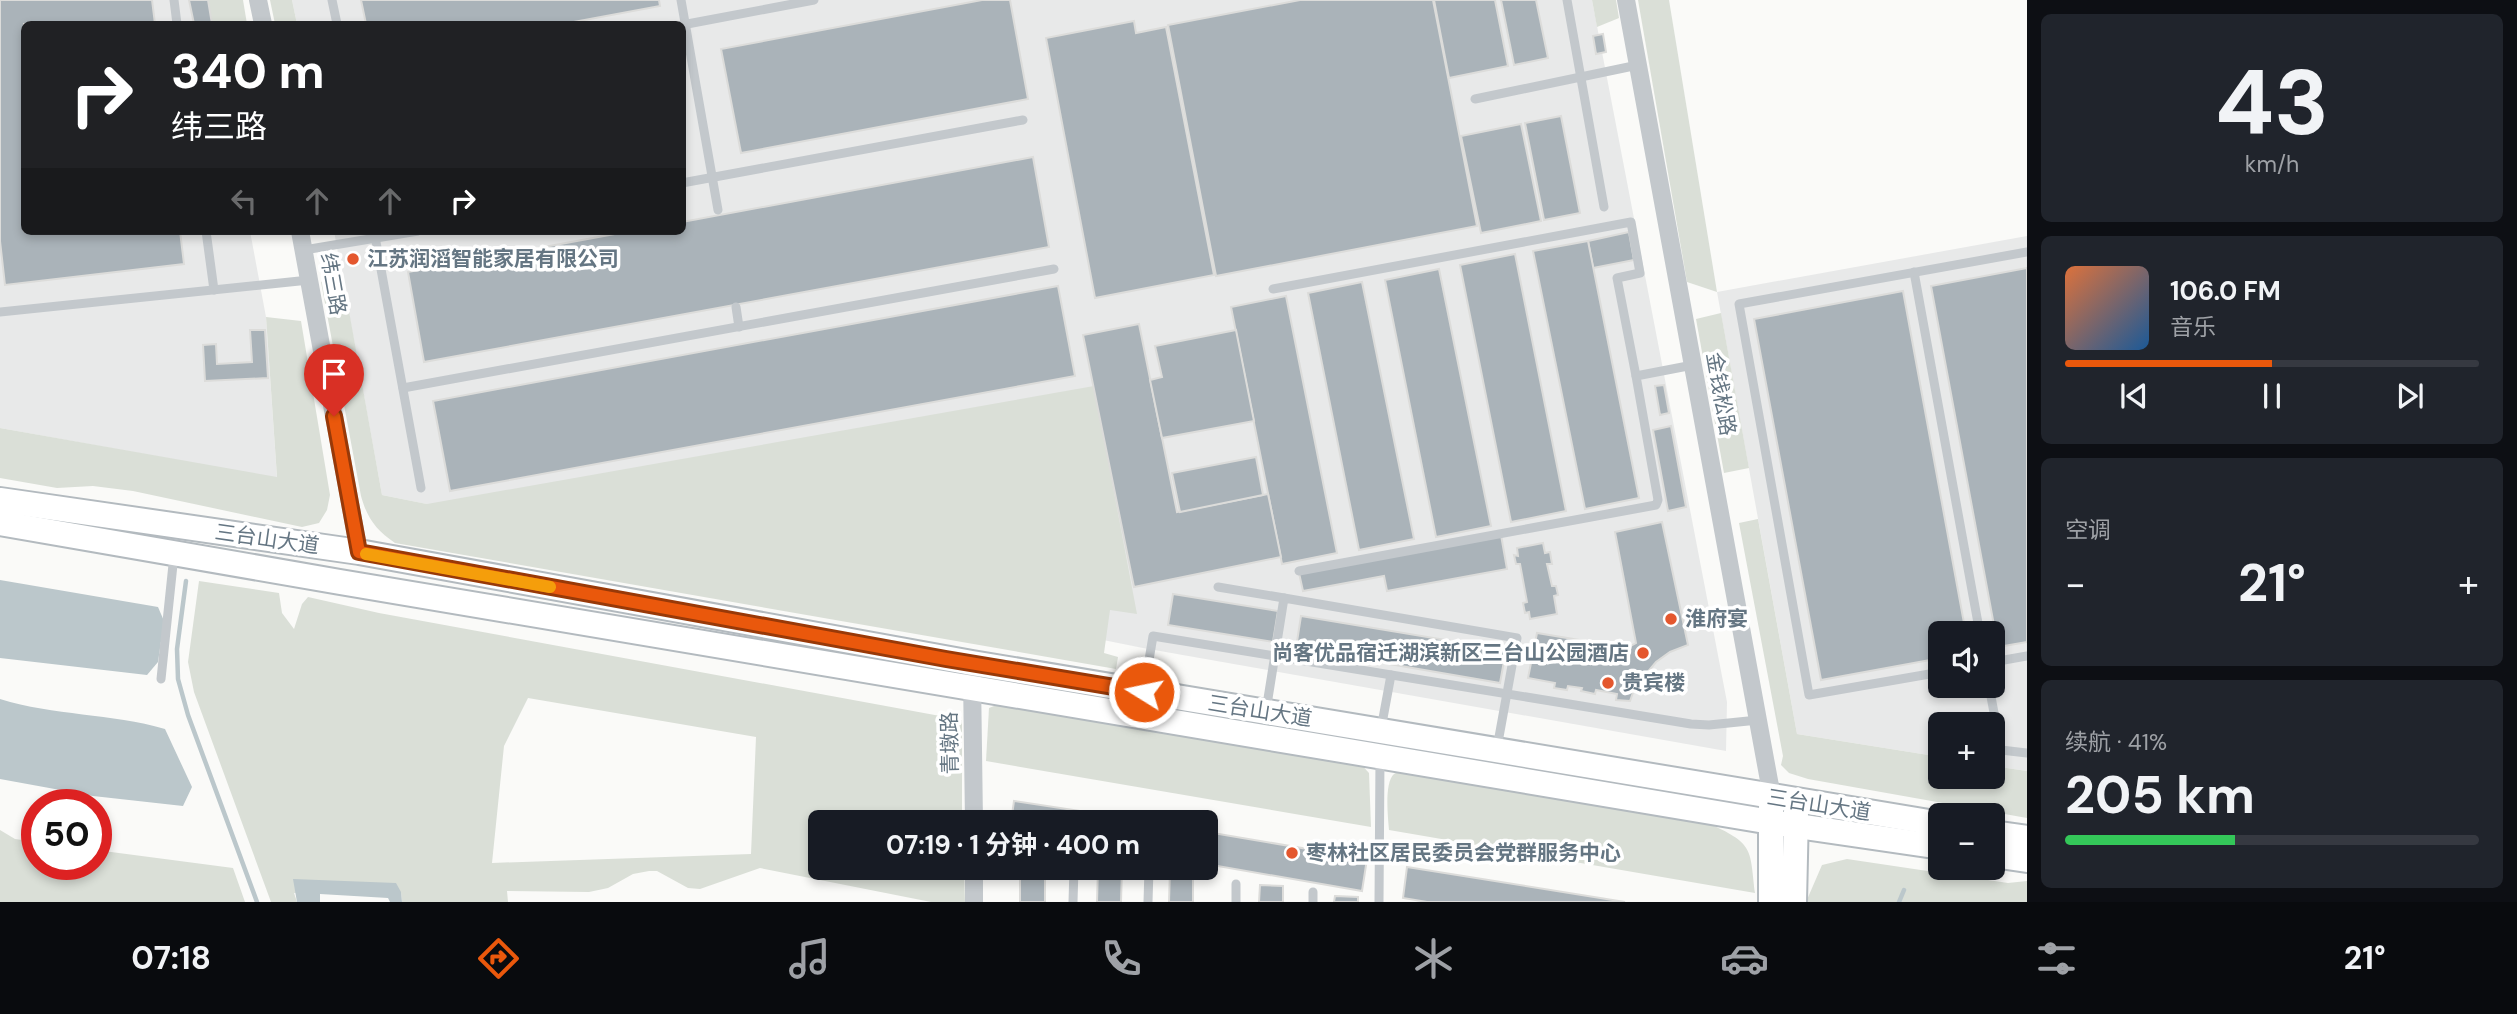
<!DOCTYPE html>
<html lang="zh">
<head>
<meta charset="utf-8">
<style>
  :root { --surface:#171b24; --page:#20242c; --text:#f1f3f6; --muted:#9ea1a6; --line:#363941; --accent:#ea580c }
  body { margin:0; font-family:"DM Sans","Noto Sans SC",sans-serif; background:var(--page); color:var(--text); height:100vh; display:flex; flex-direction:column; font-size:26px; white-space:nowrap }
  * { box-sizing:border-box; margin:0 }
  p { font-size:23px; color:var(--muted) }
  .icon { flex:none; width:38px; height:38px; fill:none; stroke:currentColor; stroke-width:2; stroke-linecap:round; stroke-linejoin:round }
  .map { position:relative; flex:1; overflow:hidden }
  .side { display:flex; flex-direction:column; gap:14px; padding:14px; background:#0d0f14; width:490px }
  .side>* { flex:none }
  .banner { position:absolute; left:21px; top:21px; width:665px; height:214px; border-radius:10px; box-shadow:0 4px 10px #0003; background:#202124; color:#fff; overflow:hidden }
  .controls { position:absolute; left:1928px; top:621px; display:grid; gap:14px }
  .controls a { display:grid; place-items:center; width:77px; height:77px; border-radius:10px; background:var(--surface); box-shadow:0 4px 10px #0003; font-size:35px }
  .speed { position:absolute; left:21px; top:789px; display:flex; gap:14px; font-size:35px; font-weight:700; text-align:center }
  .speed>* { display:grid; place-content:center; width:91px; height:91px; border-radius:50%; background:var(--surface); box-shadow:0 4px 10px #0003; line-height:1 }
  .speed .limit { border:10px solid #d22; background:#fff; color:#111 }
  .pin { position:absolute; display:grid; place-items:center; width:60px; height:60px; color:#fff; margin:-72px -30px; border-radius:50% 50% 50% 0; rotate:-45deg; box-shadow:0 0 7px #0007 }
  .pin .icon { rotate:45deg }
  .me { position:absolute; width:77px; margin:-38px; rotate:280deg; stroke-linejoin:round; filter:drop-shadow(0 0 5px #0008) }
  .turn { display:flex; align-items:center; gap:24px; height:147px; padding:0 35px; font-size:32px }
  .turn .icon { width:91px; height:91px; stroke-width:2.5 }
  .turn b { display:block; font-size:49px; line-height:60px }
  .lanes { display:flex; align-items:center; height:66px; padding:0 35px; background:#0003; justify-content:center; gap:35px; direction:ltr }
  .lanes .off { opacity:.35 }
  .big { font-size:52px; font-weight:700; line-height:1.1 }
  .side .card { flex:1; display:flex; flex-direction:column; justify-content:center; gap:10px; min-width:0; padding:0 24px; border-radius:10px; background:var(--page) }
  .side .dial { align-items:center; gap:0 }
  .dial b { font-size:91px; line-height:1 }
  .song { display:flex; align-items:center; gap:21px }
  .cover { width:84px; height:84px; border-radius:10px; background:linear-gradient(135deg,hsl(20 70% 55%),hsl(210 70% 35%)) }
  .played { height:7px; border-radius:4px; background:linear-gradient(90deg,var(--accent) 50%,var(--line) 50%) }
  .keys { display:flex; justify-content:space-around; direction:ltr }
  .heat { display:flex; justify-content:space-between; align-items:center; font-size:38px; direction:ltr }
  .charge { height:10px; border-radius:5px; background:linear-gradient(90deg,#34c759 41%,var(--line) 0) }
  .trip { position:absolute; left:808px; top:810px; width:410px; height:70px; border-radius:10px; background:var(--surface); box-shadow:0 4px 10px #0003; font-weight:700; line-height:70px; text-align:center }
  .menu { display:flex; height:112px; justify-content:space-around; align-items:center; background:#090b0e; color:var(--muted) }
  .menu .icon { width:49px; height:49px }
  .menu .on { color:var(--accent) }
  .menu b { font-size:32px; color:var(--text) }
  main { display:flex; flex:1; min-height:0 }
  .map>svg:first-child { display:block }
</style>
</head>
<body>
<main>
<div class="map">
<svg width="2027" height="902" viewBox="0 0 2027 902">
  <rect width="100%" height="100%" fill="#fafaf8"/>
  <!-- built -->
  <g fill="#e8e9e9" fill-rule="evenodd">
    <polygon points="0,0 208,0 212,24 24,24 24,231 250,231 266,317 277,478 0,428"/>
    <polygon points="292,0 1592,0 1727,702 1726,751 1143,648 382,495 334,231 682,231 682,24 297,24"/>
    <path d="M2027,236V771L1993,766V724H1941V757L1797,734L1717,292ZM1941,634H1993V686H1941Z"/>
  </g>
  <!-- green -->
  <g fill="#dadfd7" fill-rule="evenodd">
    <polygon points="208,0 243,0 247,24 212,24"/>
    <polygon points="270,0 292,0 297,24 275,24"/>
    <polygon points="1592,0 1616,0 1619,18 1597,27"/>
    <polygon points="1638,0 1669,0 1717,292 1687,282"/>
    <path d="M342,272L382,495L427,504L1094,386L1137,614L1110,610L1104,653L1118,657L1116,669L395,543C376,530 367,518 361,496L321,282Z"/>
    <polygon points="1721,313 1749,468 1724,473 1696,319"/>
    <polygon points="266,317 301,321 330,495 327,510 319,523 302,527 133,491 93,486 57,488 0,478 0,428 277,477"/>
    <polygon points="1758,519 1797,734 1941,757 1941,777 1993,777 1993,766 2027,771 2027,818 1808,779 1789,773 1781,765 1783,756 1739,523"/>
    <path d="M199,581L279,593L282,613L294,629L302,604L308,597L379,613L962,720V822H821V868H964L965,902H931L760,868L700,889L688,888L657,871H649L633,874L608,888L589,892L507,891L508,902H402L401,892L294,893L297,902H271L194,692L188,662ZM528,698L756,737L751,854L492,863L504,746Z"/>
    <polygon points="999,704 1359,762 1369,773 1371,827 986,761 989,708"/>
    <path d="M1416,770L1712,825C1754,844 1750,850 1755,893L1389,830C1388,817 1384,783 1394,774C1400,770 1409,770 1416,770Z"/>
    <polygon points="0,830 15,839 37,842 37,864 96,864 96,850 233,868 245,902 0,902"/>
    <polygon points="1847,859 2008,883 2027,881 2027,902 1806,902 1822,865"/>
  </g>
  <!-- water -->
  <g fill="#bbc7cb">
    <polygon points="0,580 158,607 164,621 158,662 147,675 0,658"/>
    <path d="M0,699C54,716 111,713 165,729L192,787L183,806L93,796L0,779Z"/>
    <polygon points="293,879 396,883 401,892 402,902 390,902 388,898 320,894 320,902 297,902"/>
  </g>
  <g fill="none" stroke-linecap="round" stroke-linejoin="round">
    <!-- stream -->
    <g stroke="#bbc7cb" stroke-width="4.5">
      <polyline points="186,581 177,649 178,679 188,715 257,902"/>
      <polyline points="1899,902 1904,890"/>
    </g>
  </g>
  <!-- building -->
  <g fill="#aab3b9" stroke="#dcdcda" stroke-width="2">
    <polygon points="0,0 152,0 155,24 24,24 24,231 180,231 184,264 5,285 0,241"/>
    <polygon points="189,0 208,0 212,24 194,24"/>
    <polygon points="361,0 659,0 660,6 563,24 366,24"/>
    <polygon points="982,0 1010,0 1028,99 741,153 721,49"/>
    <polygon points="1300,0 1433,0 1477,226 1216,276 1168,25"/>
    <polygon points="1434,0 1495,0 1508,66 1449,78"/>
    <polygon points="1501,0 1536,0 1548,58 1514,65"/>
    <polygon points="1134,21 1136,33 1166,27 1214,275 1095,298 1046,38"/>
    <polygon points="1603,34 1606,52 1596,54 1593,36"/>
    <polygon points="1561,116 1580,213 1544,220 1525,123"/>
    <polygon points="1521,124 1541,221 1481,233 1461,136"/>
    <polygon points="1033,157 1049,247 424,362 408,272 631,231 682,231 682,222"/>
    <polygon points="1629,232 1634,260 1593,268 1588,241"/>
    <polygon points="1588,241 1639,498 1585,509 1533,251"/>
    <polygon points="1515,254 1566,511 1511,522 1460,265"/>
    <polygon points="2027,268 2027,642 1998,647 1931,286"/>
    <polygon points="1439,269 1491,526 1436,537 1385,280"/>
    <polygon points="1362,282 1414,539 1359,550 1308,293"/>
    <polygon points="1058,286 1075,376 450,491 433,401"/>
    <polygon points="1903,291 1966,634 1941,634 1941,658 1821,680 1754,319"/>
    <polygon points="1286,296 1337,553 1282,564 1231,307"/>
    <polygon points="1139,324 1177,512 1268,494 1281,557 1134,587 1083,335"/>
    <polygon points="250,330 265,330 268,378 205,381 203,345 216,344 217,364 252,362"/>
    <polygon points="1236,330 1254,421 1162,438 1150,380 1162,377 1155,346"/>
    <polygon points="1664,385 1669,413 1660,415 1655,386"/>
    <polygon points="1671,426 1686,507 1668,511 1653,430"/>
    <polygon points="1256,457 1263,495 1180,512 1172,473"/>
    <polygon points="1662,522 1688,645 1670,652 1656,662 1635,687 1630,701 1616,700 1617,694 1596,690 1595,694 1581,691 1582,688 1568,686 1567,690 1554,688 1555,683 1528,678 1537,633 1627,648 1636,643 1615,532"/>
    <polygon points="1501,535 1507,569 1387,591 1384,576 1303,591 1299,573"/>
    <polygon points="1543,543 1545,553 1550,552 1552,564 1547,564 1552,586 1556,586 1558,595 1554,596 1557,614 1530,619 1529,612 1525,613 1523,603 1527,602 1520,564 1516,564 1514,555 1518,556 1517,548"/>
    <polygon points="1173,594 1278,611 1273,642 1168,625"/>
    <polygon points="1301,616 1506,650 1500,683 1296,648"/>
    <polygon points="1014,801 1152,822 1011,822"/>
    <polygon points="1207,832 1367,859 1362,891 1206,864"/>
    <polygon points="1407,867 1625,902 1427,902 1403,898"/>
    <rect x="1020" y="868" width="25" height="34"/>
    <polygon points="1098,868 1122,868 1121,902 1097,902"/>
    <polygon points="1170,870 1193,870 1193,902 1169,902"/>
    <polygon points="1260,885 1283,886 1283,902 1259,902"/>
    <polygon points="1335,896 1358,897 1358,902 1334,902"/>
  </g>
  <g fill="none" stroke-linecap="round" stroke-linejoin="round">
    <!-- secondary casing -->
    <g stroke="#b3babf" stroke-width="28">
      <g id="secondary">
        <polyline points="0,500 359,552 972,663 1941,824"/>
        <polyline points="0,523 340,582 1771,822 1941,847"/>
        <polyline points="1993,833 2027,838"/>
        <polyline points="1993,855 2027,860"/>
        <polyline points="1771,902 1771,808"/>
        <polyline points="1794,902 1796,812"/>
      </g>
    </g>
    <!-- lane -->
    <g stroke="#c3c8cc" stroke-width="9">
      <polyline points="174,0 177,24"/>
      <polyline points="332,0 337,24"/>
      <polyline points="681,0 718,210"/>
      <polyline points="1567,0 1604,207"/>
      <polyline points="682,25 814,0"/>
      <polyline points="1475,99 1638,65"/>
      <polyline points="682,183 1023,120"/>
      <polyline points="206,231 214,290"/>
      <polyline points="374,231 421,488"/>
      <polyline points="304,250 418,231"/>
      <polyline points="1914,272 1980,634"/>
      <polyline points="1273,289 1631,222 1640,273 1617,278 1636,376"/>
      <polyline points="736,307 739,327"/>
      <polyline points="0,312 309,280"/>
      <polyline points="403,388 1054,269"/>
      <polyline points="1299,571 1656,505 1658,500 1636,376 1693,365"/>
      <polyline points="1218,587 1284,598"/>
      <polyline points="1993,662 2027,656"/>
      <polyline points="1941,672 1809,695 1739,304 2027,252"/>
      <polyline points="161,679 174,555"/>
      <polyline points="1989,686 2001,750 2027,753"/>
      <polyline points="1144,690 1153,636 1691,724 1709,725 1758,720"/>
      <polyline points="1266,711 1284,598 1517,638 1497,748"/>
      <polyline points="1381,729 1391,675"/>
      <polyline points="1073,902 1074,868"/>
      <polyline points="1148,902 1149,869"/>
      <polyline points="1236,902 1236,884"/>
      <polyline points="1313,902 1313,892"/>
      <polyline points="1379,902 1380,757"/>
    </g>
    <!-- street -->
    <g stroke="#c3c8cc" stroke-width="18">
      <polyline points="258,0 263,24"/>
      <polyline points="1626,0 1772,797"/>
      <polyline points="300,231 359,552"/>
      <polyline points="972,677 974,822"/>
      <polyline points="974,868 974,902"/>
    </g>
    <!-- secondary -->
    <use href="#secondary" stroke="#fff" stroke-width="24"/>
  </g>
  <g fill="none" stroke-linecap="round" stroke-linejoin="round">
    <!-- route casing -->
    <g stroke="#983908" stroke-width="18">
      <polyline id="route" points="334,416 359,552 946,659 1144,692"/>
    </g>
    <!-- route -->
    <use href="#route" stroke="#ea580c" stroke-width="12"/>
    <!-- slow -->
    <polyline stroke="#f59e0b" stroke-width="12" points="366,554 550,587"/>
  </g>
  <!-- markers -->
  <g fill="#e4572e" stroke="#fff" stroke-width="2.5">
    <circle cx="353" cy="259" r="7"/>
    <circle cx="1671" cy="619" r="7"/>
    <circle cx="1643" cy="653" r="7"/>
    <circle cx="1608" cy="683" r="7"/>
    <circle cx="1292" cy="853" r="7"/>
  </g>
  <g text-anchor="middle" stroke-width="7" stroke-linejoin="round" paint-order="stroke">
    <!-- poi labels -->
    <g font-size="21" font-weight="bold" fill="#657683" stroke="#fff" text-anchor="start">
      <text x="367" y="266">江苏润滔智能家居有限公司</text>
      <text x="1685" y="626">淮府宴</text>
      <text x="1629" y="660" text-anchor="end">尚客优品宿迁湖滨新区三台山公园酒店</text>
      <text x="1622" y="690">贵宾楼</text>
      <text x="1306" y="860">枣林社区居民委员会党群服务中心</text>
    </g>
    <!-- street labels -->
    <g font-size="21" fill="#657683" stroke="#fff">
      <text transform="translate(333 284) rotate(80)" y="7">纬三路</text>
      <text transform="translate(1721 394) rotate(80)" y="7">金钱松路</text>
      <text transform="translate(267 539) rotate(8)" y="7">三台山大道</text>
      <text transform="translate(1260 711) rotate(9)" y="7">三台山大道</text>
      <text transform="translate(950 743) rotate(-91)" y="7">青墩路</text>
      <text transform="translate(1819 805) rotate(9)" y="7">三台山大道</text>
    </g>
  </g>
</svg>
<div class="controls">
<a><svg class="icon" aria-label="sound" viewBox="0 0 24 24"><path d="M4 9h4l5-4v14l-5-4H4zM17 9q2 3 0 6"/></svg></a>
<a>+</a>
<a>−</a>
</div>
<div class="speed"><div class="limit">50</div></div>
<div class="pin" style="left:334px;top:416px;background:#d93025"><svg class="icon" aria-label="arrive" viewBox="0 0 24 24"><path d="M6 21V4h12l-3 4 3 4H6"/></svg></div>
<svg class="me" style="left:1144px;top:692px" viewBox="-20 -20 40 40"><circle r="17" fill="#ea580c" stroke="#fff" stroke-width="3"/><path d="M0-11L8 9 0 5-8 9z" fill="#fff"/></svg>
<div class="trip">07:19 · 1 分钟 · 400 m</div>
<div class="banner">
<div class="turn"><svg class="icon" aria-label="right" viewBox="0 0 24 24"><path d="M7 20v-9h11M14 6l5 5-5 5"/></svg><div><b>340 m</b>纬三路</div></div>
<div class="lanes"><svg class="icon off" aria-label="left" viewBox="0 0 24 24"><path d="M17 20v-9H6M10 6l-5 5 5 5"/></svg><svg class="icon off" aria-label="ahead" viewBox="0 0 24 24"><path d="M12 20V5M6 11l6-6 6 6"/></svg><svg class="icon off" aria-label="ahead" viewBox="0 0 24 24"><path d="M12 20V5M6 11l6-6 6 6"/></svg><svg class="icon" aria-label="right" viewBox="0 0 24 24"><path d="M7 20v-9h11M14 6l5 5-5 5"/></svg></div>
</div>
</div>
<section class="side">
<div class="card dial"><b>43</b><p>km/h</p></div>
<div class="card">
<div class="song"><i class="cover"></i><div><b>106.0 FM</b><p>音乐</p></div></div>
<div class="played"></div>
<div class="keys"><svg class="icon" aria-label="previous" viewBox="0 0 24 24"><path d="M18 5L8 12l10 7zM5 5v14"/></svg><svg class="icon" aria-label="pause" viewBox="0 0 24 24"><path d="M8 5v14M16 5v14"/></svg><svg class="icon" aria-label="next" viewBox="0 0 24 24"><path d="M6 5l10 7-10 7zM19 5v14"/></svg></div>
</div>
<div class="card"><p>空调</p>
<div class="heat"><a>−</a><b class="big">21°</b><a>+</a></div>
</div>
<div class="card"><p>续航 · 41%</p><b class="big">205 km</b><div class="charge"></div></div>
</section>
</main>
<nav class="menu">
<b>07:18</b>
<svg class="icon on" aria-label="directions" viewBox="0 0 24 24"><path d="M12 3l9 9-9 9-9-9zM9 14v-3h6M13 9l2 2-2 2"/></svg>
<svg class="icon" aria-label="music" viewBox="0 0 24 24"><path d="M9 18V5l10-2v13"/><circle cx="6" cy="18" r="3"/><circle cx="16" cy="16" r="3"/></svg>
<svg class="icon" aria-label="phone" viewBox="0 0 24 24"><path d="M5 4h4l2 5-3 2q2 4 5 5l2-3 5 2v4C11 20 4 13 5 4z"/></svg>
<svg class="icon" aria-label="climate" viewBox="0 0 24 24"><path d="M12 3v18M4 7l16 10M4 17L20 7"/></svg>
<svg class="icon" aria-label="car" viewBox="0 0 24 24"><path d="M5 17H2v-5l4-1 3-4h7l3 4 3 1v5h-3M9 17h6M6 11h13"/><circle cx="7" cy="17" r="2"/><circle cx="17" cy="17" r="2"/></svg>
<svg class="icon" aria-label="filters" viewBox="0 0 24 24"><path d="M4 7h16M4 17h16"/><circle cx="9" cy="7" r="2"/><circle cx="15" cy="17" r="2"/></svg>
<b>21°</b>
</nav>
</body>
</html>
